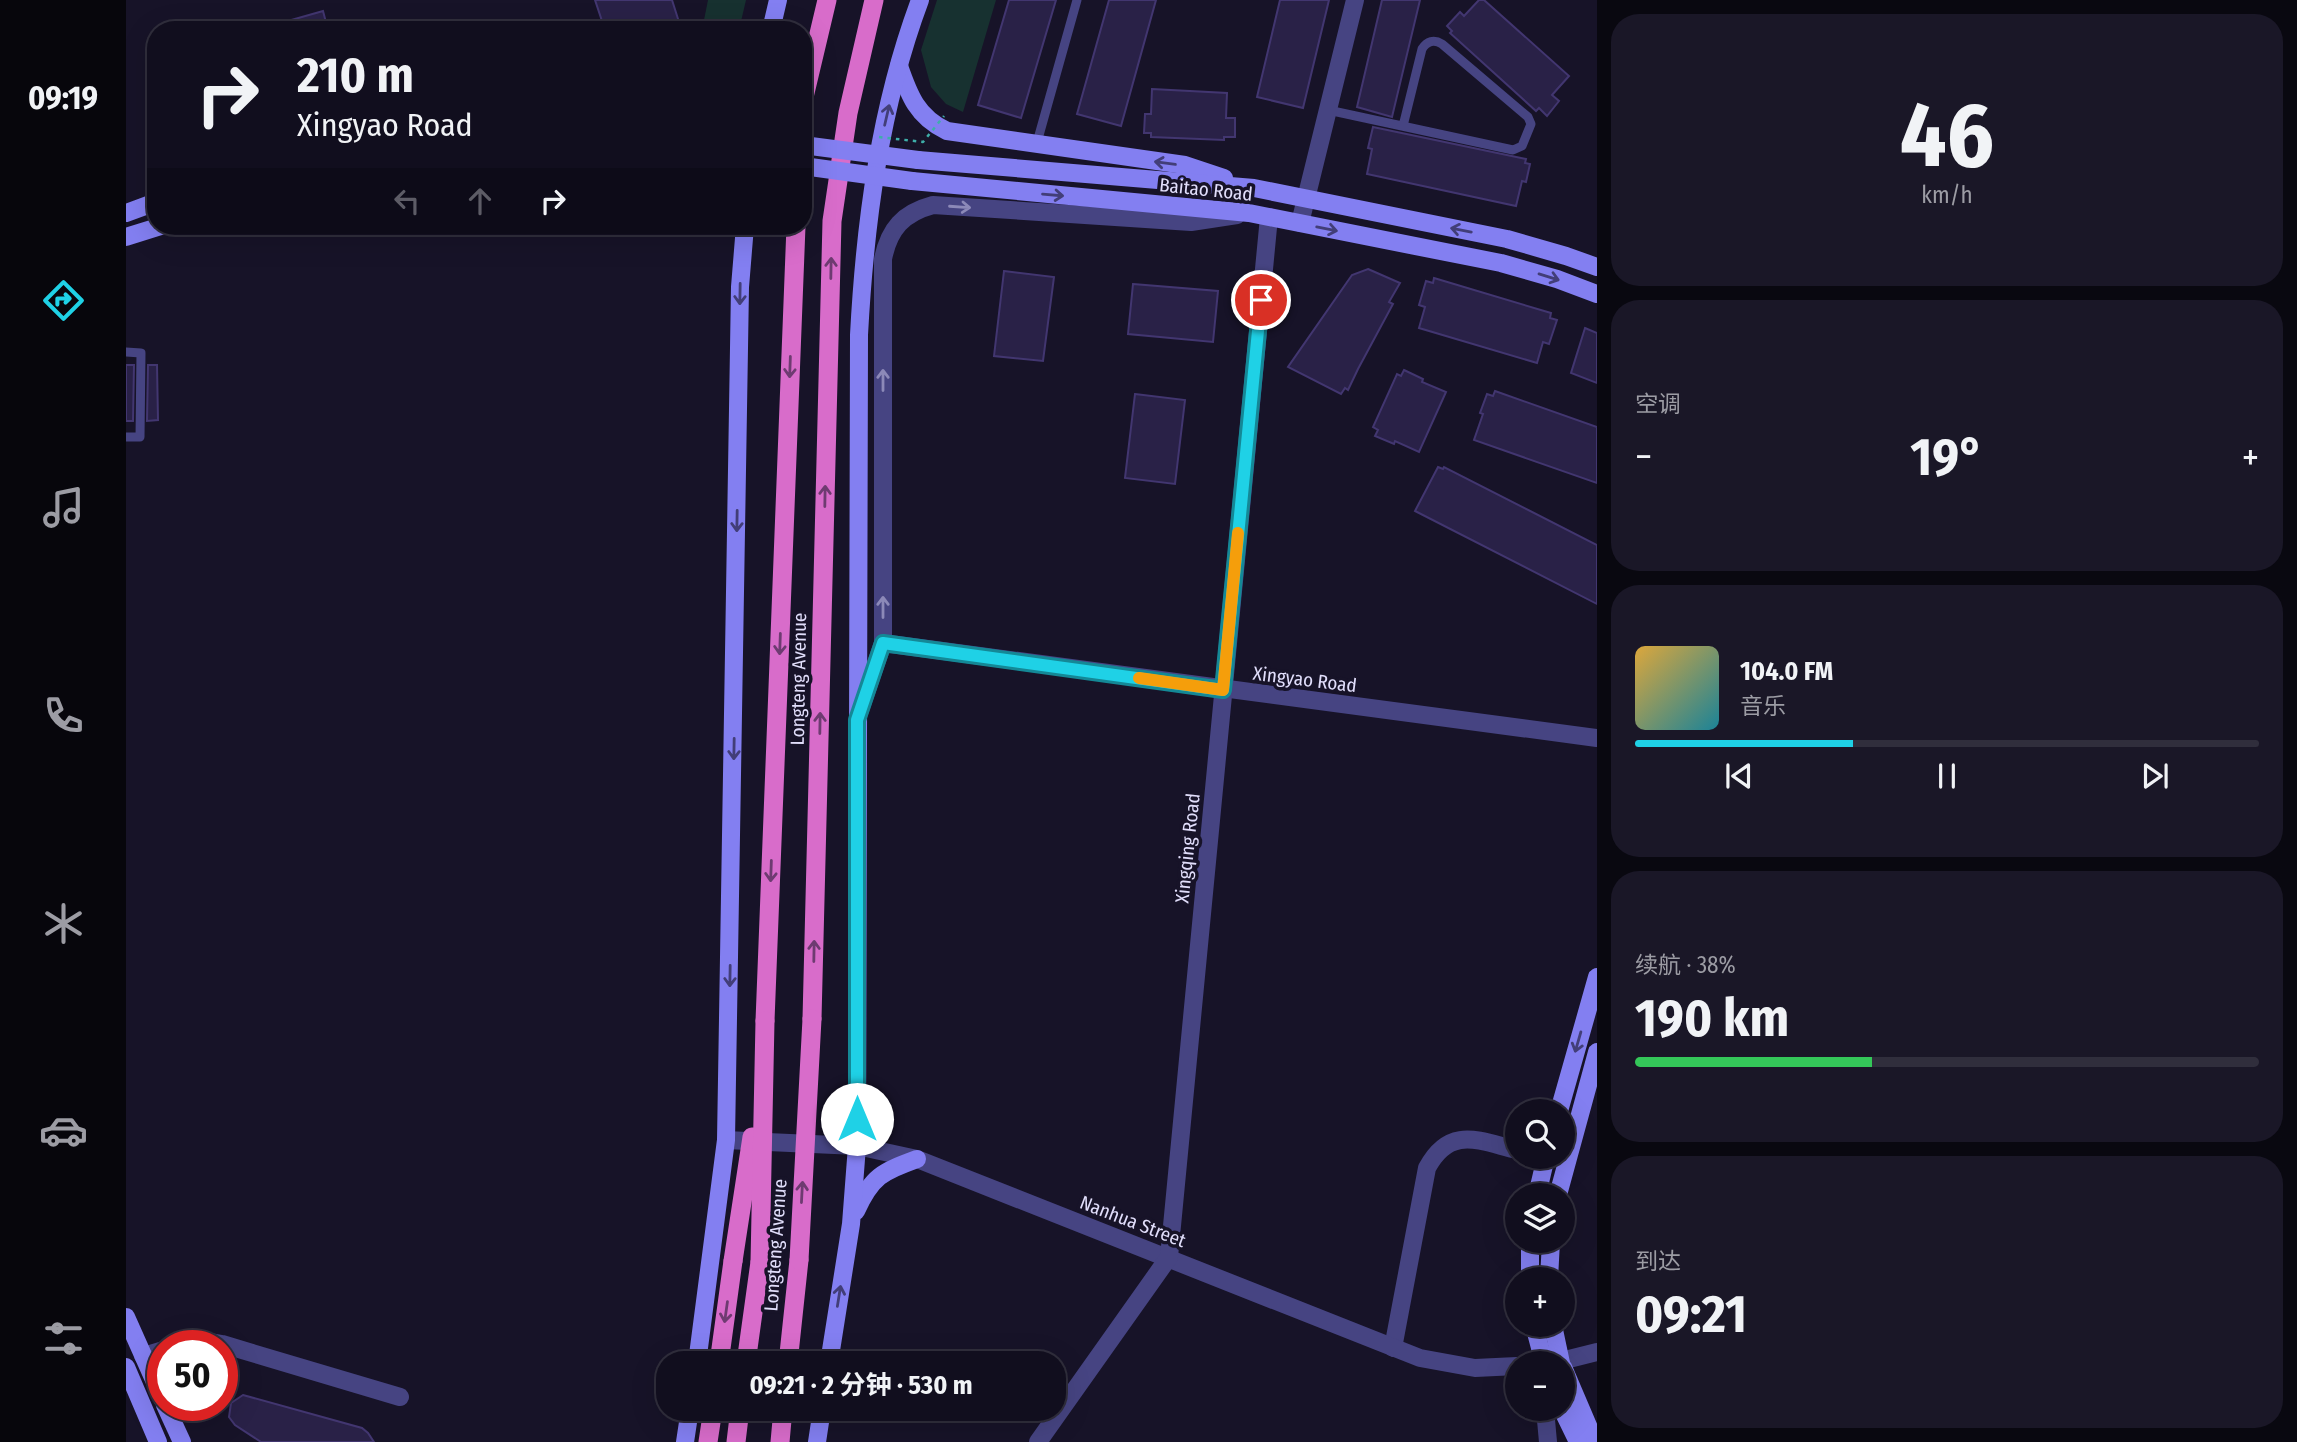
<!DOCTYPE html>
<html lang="zh">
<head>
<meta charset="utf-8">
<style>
  :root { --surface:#110e1e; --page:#1a1727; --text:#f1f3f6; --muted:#9c9ca4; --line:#302e3c; --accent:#1fd1e6 }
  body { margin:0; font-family:"Fira Sans Condensed","Noto Sans SC",sans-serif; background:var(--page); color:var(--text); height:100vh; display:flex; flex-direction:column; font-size:26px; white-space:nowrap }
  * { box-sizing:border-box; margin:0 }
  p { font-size:23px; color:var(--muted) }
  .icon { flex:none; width:38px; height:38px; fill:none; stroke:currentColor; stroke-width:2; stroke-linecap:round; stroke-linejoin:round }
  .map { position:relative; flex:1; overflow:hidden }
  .drawer { display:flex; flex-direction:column; gap:14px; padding:14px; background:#090810; width:700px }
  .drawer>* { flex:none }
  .hud { position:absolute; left:21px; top:21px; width:665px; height:214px; border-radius:28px; box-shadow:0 7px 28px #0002,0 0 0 2px var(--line); background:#110e1e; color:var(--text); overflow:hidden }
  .buttons { position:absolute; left:1379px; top:1099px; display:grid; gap:14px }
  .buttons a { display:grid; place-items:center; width:70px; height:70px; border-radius:50%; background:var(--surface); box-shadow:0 7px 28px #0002,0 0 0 2px var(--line); font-size:35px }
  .speed { position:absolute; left:21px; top:1330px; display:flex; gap:14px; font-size:35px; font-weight:700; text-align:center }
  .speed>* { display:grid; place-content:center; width:91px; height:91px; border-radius:50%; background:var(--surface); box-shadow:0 7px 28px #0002,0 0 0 2px var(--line); line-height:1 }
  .speed .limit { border:10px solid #d22; background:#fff; color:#111 }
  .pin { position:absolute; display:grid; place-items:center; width:60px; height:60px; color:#fff; margin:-30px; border:4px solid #fff; border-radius:50%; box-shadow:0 2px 7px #0007 }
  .me { position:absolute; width:77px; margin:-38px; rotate:0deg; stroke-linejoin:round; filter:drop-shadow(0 0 5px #0008) }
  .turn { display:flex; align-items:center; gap:24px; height:147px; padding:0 35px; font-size:32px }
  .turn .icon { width:91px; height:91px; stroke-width:2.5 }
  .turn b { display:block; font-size:49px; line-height:60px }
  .lanes { display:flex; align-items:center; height:66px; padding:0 35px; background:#0003; justify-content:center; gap:35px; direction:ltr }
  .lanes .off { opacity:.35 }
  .big { font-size:52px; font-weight:700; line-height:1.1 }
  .drawer .card { flex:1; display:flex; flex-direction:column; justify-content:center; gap:10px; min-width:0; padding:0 24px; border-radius:28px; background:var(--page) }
  .drawer .dial { align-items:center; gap:0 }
  .dial b { font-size:91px; line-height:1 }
  .song { display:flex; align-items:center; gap:21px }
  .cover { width:84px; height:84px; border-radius:10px; background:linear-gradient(135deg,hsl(40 70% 55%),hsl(190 70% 35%)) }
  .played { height:7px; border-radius:4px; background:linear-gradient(90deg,var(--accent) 35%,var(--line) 35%) }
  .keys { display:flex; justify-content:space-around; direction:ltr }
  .heat { display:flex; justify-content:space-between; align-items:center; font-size:38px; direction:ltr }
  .charge { height:10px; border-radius:5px; background:linear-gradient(90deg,#34c759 38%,var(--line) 0) }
  .trip { position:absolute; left:530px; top:1351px; width:410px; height:70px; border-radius:28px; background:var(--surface); box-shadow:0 7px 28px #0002,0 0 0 2px var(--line); font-weight:700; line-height:70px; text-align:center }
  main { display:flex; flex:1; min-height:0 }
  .tab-bar { display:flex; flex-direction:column; width:126px; justify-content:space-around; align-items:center; background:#07060c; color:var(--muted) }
  .tab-bar .icon { width:49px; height:49px }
  .tab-bar .selected { color:var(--accent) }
  .tab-bar b { font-size:32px; color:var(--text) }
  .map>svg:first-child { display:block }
</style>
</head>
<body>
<main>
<nav class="tab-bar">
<b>09:19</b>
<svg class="icon selected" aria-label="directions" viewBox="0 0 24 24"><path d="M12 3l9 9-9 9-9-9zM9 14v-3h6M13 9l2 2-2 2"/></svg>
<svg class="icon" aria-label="music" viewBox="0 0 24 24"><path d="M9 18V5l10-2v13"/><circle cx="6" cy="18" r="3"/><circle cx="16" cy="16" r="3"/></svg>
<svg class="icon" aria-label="phone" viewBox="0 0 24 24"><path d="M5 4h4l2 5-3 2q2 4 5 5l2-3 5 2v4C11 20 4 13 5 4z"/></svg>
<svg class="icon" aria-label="climate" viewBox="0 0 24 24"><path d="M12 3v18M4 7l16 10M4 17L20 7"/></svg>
<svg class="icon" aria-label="car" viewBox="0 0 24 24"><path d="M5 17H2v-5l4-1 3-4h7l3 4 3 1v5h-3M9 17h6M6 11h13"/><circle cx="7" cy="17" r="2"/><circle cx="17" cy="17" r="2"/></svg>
<svg class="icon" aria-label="filters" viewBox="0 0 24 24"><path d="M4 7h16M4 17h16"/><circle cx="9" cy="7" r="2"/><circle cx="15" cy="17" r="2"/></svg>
</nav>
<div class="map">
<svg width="1471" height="1442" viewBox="0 0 1471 1442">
  <rect width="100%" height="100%" fill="#171328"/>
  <!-- green -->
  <g fill="#173130">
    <polygon points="582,0 620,0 613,30 576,30"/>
    <polygon points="811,0 870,0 837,112 820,104 805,87 795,50"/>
  </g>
  <!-- building -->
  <g fill="#292147" stroke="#423670" stroke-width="2">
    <polygon points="469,0 546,0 553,22 528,30 479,30"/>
    <polygon points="883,0 930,0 895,118 852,105"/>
    <polygon points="983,0 1030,0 995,126 951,114"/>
    <polygon points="1154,0 1203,0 1177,108 1131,97"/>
    <polygon points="1256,0 1294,0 1266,117 1231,107"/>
    <polygon points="1353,0 1358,0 1443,76 1426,95 1433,101 1421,116 1413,108 1410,111 1324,33 1326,31 1321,26 1334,12 1338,16"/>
    <polygon points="197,11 202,30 144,30 144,26"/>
    <polygon points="1026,89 1101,93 1100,118 1109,118 1109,137 1098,137 1098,140 1025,137 1025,133 1018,133 1019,114 1025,114"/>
    <polygon points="1247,127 1400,159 1399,163 1404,164 1400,182 1396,181 1390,206 1241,174 1246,149 1242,148"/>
    <polygon points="1242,269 1274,283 1263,302 1267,304 1232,369 1222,390 1219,388 1215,394 1162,367 1226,275"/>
    <polygon points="878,271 928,277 917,361 868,356"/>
    <polygon points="1308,278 1425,313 1424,318 1431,320 1423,344 1417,342 1411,363 1293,328 1299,307 1293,305 1300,281 1307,283"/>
    <polygon points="1007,284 1092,291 1087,342 1002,334"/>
    <polygon points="1459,328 1471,333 1471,383 1445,373"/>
    <polygon points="0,365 8,365 7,421 0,421"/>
    <polygon points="22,365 31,365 32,420 21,421"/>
    <polygon points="1278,370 1297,379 1296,382 1320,392 1293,452 1269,441 1268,444 1249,436 1252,430 1247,427 1271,374 1275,376"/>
    <polygon points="1369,391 1471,427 1471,483 1348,440 1357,414 1354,413 1361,394 1367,396"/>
    <polygon points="1009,394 1059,400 1049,484 999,478"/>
    <polygon points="1312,467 1317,469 1318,467 1471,545 1471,604 1289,511"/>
    <polygon points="117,1395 236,1428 242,1433 248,1442 135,1442 109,1425 103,1417 105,1403"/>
  </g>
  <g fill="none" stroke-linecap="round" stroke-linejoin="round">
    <!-- service -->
    <g stroke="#464482" stroke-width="9">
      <path d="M1202,110L1387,150L1396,146L1405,124L1402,117L1316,44C1308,39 1301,41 1296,49L1277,126"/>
      <polyline points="910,146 951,0"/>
      <polyline points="0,352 15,353 14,437 0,437"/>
    </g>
    <!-- minor -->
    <g stroke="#464482" stroke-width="18">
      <polyline points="1174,223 1229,0"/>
      <polyline points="757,643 1471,738"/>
      <path d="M733,713L757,643V259C763,229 777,213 807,205L1065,222L1111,215"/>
      <polyline points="54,1346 79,1341 96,1344 274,1397"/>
      <path d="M1267,1348L1301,1168C1324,1125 1353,1141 1391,1150"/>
      <polyline points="17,1356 37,1350"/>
      <polyline points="1419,1409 1422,1442"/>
    </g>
    <!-- tertiary -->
    <g stroke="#464482" stroke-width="18">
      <polyline points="600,1140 731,1146 791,1159 1294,1358 1349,1368 1391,1366"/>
      <polyline points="1427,1363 1471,1352"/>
      <polyline points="912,1442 1043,1257 1143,217"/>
    </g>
    <!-- secondary -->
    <g stroke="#837ff1" stroke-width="18">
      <polyline points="645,30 652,0"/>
      <path d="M773,66C783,95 791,117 821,131L1059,165L1098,178"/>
      <polyline points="792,160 1128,188 1381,239 1440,256 1471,267"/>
      <polyline points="786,181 1123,213 1375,263 1431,279 1471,294"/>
      <polyline points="0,213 30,202"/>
      <polyline points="0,237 35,226"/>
      <polyline points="1433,1111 1471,977"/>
      <polyline points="1411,1195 1420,1157"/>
      <polyline points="1432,1195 1471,1052"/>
      <path d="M730,1211C746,1176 756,1172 791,1159"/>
      <polyline points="1404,1279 1404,1241"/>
      <polyline points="1423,1279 1425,1241"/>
      <polyline points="0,1317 37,1400"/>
      <polyline points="1408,1325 1418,1363"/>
      <polyline points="1427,1325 1435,1363"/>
      <polyline points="571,1363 600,1140 614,287 619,226"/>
      <path d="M703,1363L725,1224L731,1146L733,335C739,222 754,107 794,0"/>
      <polyline points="0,1367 32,1442"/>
      <polyline points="1437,1367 1469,1442"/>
      <polyline points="39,1405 56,1442"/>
      <polyline points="1436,1409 1452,1442"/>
      <polyline points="559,1442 564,1409"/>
      <polyline points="691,1442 696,1409"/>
    </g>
    <!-- trunk -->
    <g stroke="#d86cca" stroke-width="19">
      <polyline points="677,115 678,97 701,0"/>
      <polyline points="686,1019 706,221 722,113 748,0"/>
      <polyline points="639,1021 670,226"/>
      <polyline points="593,1363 607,1261"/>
      <polyline points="620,1363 634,1262"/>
      <polyline points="662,1363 673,1260"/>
      <polyline points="582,1442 587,1409"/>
      <polyline points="610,1442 614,1409"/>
      <polyline points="654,1442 657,1409"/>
    </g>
    <!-- path-bridge -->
    <polyline stroke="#3eafa9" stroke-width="2.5" stroke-dasharray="3.5 5" stroke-linecap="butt" points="753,137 797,142 818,116"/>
    <!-- secondary-bridge -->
    <g stroke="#837ff1" stroke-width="18">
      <polyline points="677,145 792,160"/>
      <polyline points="677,166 786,181"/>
    </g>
    <!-- trunk-bridge -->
    <g stroke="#d86cca" stroke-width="19">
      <polyline points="673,1260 686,1019"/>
      <polyline points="607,1261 626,1137"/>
      <polyline points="634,1262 639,1021"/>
    </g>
  </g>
  <!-- one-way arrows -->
  <defs><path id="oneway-shaft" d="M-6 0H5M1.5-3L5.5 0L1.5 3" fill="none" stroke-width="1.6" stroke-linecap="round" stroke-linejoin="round" transform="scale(1.75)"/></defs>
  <g stroke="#423e78">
    <use href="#oneway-shaft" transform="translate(761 115) rotate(-77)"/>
    <use href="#oneway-shaft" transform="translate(1039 163) rotate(-172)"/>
    <use href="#oneway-shaft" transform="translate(927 195) rotate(5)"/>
    <use href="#oneway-shaft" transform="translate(1201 229) rotate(11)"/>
    <use href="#oneway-shaft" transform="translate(1335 230) rotate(-169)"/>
    <use href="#oneway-shaft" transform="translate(1423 277) rotate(17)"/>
    <use href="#oneway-shaft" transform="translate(614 294) rotate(91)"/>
    <use href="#oneway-shaft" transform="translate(611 521) rotate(91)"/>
    <use href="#oneway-shaft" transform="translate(608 749) rotate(91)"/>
    <use href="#oneway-shaft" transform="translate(604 976) rotate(91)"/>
    <use href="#oneway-shaft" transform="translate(1452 1042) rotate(106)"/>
    <use href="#oneway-shaft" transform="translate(713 1296) rotate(-81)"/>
  </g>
  <g stroke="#8c89b8">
    <use href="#oneway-shaft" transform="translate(834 207) rotate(4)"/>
    <use href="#oneway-shaft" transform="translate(757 380) rotate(-90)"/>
    <use href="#oneway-shaft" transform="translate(757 607) rotate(-90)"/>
  </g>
  <g stroke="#6e3b71">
    <use href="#oneway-shaft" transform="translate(705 268) rotate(-89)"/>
    <use href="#oneway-shaft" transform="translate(664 367) rotate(92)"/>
    <use href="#oneway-shaft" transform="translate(699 496) rotate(-89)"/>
    <use href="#oneway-shaft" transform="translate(654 644) rotate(92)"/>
    <use href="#oneway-shaft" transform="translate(694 723) rotate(-89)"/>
    <use href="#oneway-shaft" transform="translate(645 871) rotate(92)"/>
    <use href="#oneway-shaft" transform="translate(688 951) rotate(-89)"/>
    <use href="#oneway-shaft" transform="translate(676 1192) rotate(-87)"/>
    <use href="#oneway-shaft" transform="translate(600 1312) rotate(98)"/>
  </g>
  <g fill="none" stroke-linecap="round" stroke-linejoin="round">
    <!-- route casing -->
    <g stroke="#148896" stroke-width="18">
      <polyline id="route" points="731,1119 731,720 757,643 1097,690 1135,300"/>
    </g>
    <!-- route -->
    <use href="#route" stroke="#1fd1e6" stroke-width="12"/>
    <!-- slow -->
    <polyline stroke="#f59e0b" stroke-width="12" points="1013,678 1097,690 1112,533"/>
  </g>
  <g text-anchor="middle" stroke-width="7" stroke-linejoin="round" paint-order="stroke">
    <!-- street labels -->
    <g font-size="19" fill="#e1defb" stroke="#171328">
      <text transform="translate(1080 189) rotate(6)" y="7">Baitao Road</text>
      <text transform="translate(672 679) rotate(-89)" y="7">Longteng Avenue</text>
      <text transform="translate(1179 679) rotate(7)" y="7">Xingyao Road</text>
      <text transform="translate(1061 848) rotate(-84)" y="7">Xingqing Road</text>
      <text transform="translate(1007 1221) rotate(21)" y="7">Nanhua Street</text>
      <text transform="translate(649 1245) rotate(-86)" y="7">Longteng Avenue</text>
    </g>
  </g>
</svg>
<div class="buttons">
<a><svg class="icon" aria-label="search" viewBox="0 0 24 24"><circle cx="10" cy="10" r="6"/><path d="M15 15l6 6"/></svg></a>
<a><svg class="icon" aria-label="layers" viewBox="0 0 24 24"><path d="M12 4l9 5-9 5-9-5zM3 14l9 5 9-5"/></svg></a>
<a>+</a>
<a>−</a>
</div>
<div class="speed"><div class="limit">50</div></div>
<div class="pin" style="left:1135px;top:300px;background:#d93025"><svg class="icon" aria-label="arrive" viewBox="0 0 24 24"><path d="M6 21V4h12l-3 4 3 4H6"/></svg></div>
<svg class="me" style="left:731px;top:1119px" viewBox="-20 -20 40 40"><circle r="19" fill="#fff"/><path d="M0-13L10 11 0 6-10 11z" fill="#1fd1e6"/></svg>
<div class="trip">09:21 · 2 分钟 · 530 m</div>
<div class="hud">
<div class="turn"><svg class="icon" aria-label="right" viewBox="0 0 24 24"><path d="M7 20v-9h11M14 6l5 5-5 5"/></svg><div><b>210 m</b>Xingyao Road</div></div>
<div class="lanes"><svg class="icon off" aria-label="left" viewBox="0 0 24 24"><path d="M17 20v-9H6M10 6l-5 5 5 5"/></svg><svg class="icon off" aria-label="ahead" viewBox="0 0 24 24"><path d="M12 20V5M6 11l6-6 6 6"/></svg><svg class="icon" aria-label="right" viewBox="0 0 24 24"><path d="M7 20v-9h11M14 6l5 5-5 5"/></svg></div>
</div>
</div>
<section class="drawer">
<div class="card dial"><b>46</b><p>km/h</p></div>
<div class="card"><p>空调</p>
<div class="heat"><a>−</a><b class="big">19°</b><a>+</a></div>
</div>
<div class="card">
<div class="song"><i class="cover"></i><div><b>104.0 FM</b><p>音乐</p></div></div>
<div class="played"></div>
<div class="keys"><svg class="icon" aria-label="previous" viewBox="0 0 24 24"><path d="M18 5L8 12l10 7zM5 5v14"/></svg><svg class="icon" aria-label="pause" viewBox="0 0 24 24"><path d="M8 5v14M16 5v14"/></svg><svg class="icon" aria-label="next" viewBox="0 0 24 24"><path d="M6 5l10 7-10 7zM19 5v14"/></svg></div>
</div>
<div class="card"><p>续航 · 38%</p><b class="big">190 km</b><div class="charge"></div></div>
<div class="card"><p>到达</p><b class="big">09:21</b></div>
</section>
</main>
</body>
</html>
